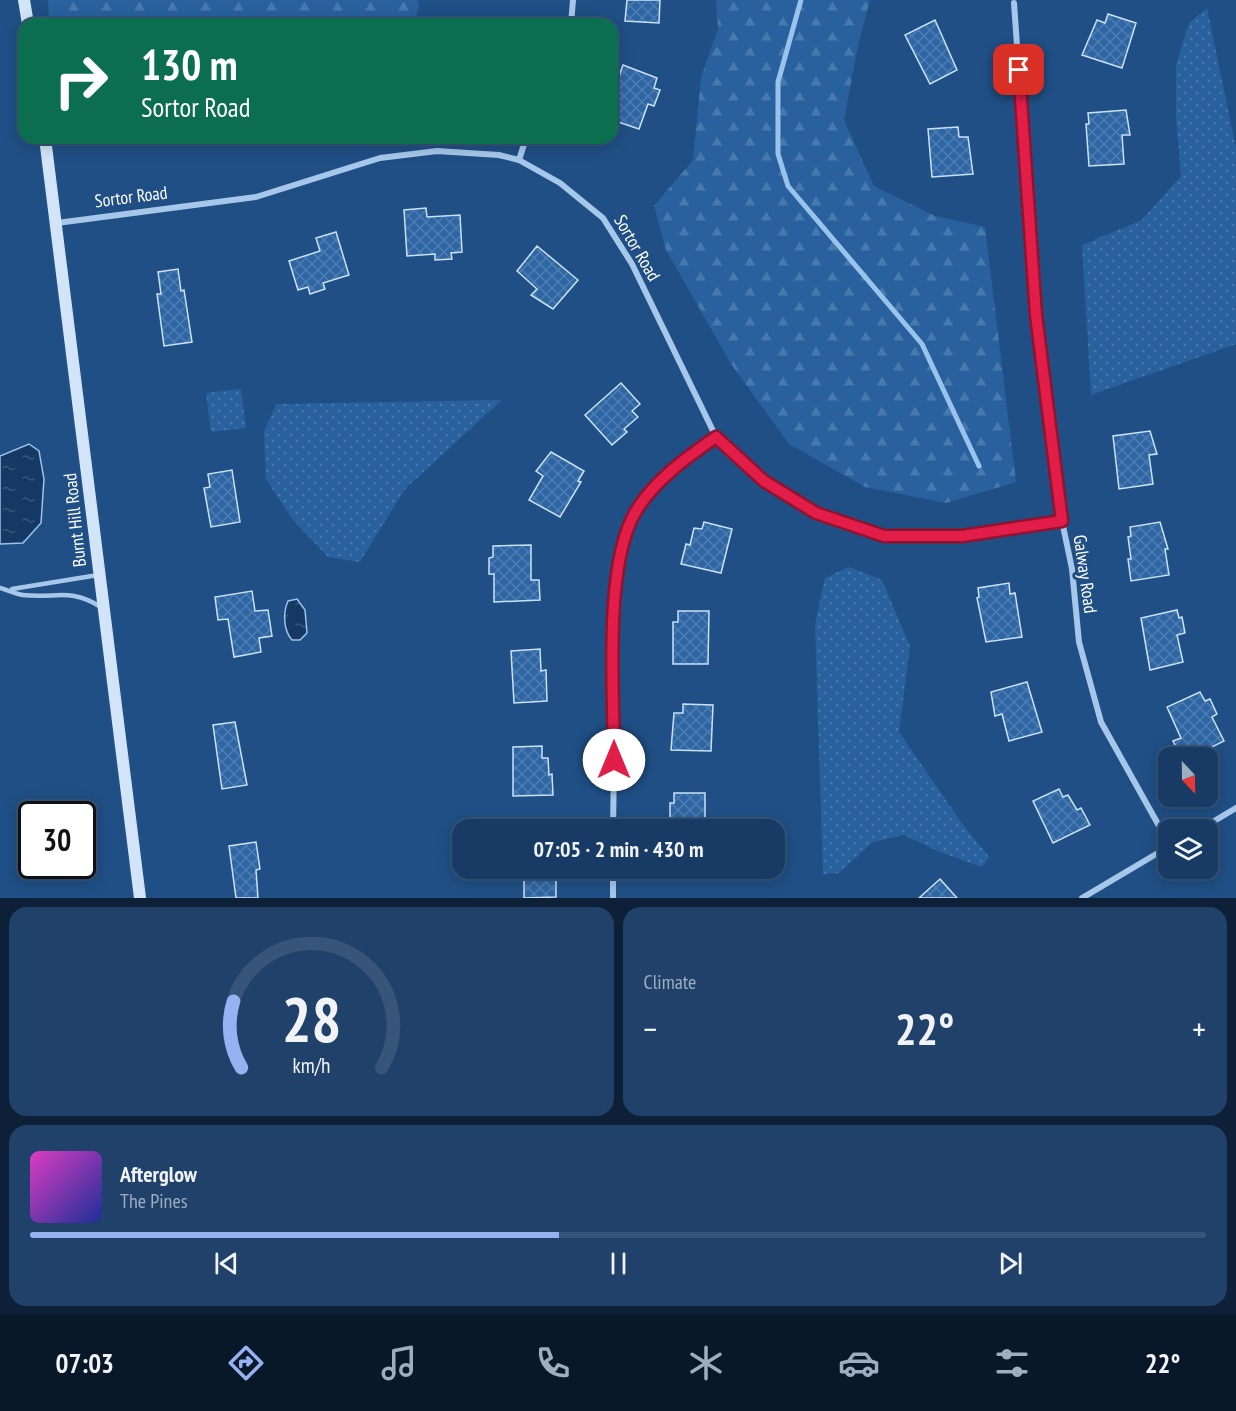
<!DOCTYPE html>
<html lang="en">
<head>
<meta charset="utf-8">
<style>
  :root { --surface:#173b64; --page:#20426a; --text:#f1f3f6; --muted:#9eadbf; --line:#365578; --accent:#95b2f1 }
  body { margin:0; font-family:"PT Sans Narrow",sans-serif; background:var(--page); color:var(--text); height:100vh; display:flex; flex-direction:column; font-size:22px; white-space:nowrap }
  * { box-sizing:border-box; margin:0 }
  p { font-size:20px; color:var(--muted) }
  .icon { flex:none; width:33px; height:33px; fill:none; stroke:currentColor; stroke-width:2; stroke-linecap:round; stroke-linejoin:round }
  .map { position:relative; height:898px; overflow:hidden }
  .sheet { display:flex; flex-direction:column; gap:9px; padding:9px; background:#0d2037; flex:1 }
  .sheet>* { flex:none }
  .banner { position:absolute; left:18px; top:18px; width:600px; height:126px; border-radius:18px; box-shadow:0 3px 15px #0003,0 0 0 2px var(--line); background:#0b6e4f; color:#fff; overflow:hidden }
  .needle { width:39px; rotate:158deg }
  .controls { position:absolute; left:1158px; top:747px; display:grid; gap:12px }
  .controls a { display:grid; place-items:center; width:60px; height:60px; border-radius:12px; background:var(--surface); box-shadow:0 3px 15px #0003,0 0 0 2px var(--line); font-size:30px }
  .speed { position:absolute; left:18px; top:801px; display:flex; gap:12px; font-size:30px; font-weight:700; text-align:center }
  .speed>* { display:grid; place-content:center; width:78px; height:78px; border-radius:50%; background:var(--surface); box-shadow:0 3px 15px #0003,0 0 0 2px var(--line); line-height:1 }
  .speed .limit { border:3px solid #111; border-radius:9px; background:#fff; color:#111 }
  .pin { position:absolute; display:grid; place-items:center; width:51px; height:51px; color:#fff; margin:-26px; border-radius:12px; box-shadow:0 3px 9px #0006 }
  .me { position:absolute; width:66px; margin:-33px; rotate:0deg; stroke-linejoin:round; filter:drop-shadow(0 0 4px #0008) }
  .turn { display:flex; align-items:center; gap:21px; height:126px; padding:0 24px; font-size:27px }
  .turn .icon { width:78px; height:78px; stroke-width:2.5 }
  .turn b { display:block; font-size:42px; line-height:51px }
  .big { font-size:45px; font-weight:700; line-height:1.1 }
  .sheet .widget { flex:1; display:flex; flex-direction:column; justify-content:center; gap:9px; min-width:0; padding:0 21px; border-radius:18px; background:var(--page) }
  .sheet .dial { align-items:center; gap:0 }
  .dial svg { height:156px; overflow:visible; fill:none; stroke:var(--line); stroke-width:7; stroke-linecap:round; text-anchor:middle }
  .dial text { fill:var(--text); stroke:none }
  .song { display:flex; align-items:center; gap:18px }
  .cover { width:72px; height:72px; border-radius:9px; background:linear-gradient(135deg,hsl(310 70% 55%),hsl(230 70% 35%)) }
  .played { height:6px; border-radius:3px; background:linear-gradient(90deg,var(--accent) 45%,var(--line) 45%) }
  .keys { display:flex; justify-content:space-around; direction:ltr }
  .heat { display:flex; justify-content:space-between; align-items:center; font-size:33px; direction:ltr }
  .sheet .tiles { flex:1; display:grid; gap:9px; grid-template-columns:1fr 1fr }
  .widget:last-child { grid-column:span 2 }
  .trip { position:absolute; left:452px; top:819px; width:333px; height:60px; border-radius:18px; background:var(--surface); box-shadow:0 3px 15px #0003,0 0 0 2px var(--line); font-weight:700; line-height:60px; text-align:center }
  .tab-bar { display:flex; height:96px; justify-content:space-around; align-items:center; background:#091828; color:var(--muted) }
  .tab-bar .icon { width:42px; height:42px }
  .tab-bar .current { color:var(--accent) }
  .tab-bar b { font-size:27px; color:var(--text) }
  .map>svg:first-child { display:block }
</style>
</head>
<body>
<div class="map">
<svg width="1236" height="898" viewBox="0 0 1236 898">
  <defs>
    <pattern id="grass-dots" width="8" height="8" patternUnits="userSpaceOnUse" patternTransform="scale(1.5)"><rect width="8" height="8" fill="#28619e"/><path d="M2 2h.1M6 6h.1" fill="none" stroke="#4879ad" stroke-width="1.8" stroke-linecap="round"/></pattern>
    <pattern id="forest-firs" width="22" height="20" patternUnits="userSpaceOnUse" patternTransform="scale(1.5)"><rect width="22" height="20" fill="#28619e"/><path d="M5 1l3.5 6h-7zM16 11l3.5 6h-7z" fill="#4879ad"/></pattern>
    <pattern id="water-ripples" width="26" height="14" patternUnits="userSpaceOnUse" patternTransform="scale(1.5)"><rect width="26" height="14" fill="#153964"/><path d="M2 4q2-2 4 0t4 0M15 11q2-2 4 0t4 0" fill="none" stroke="#38577b"/></pattern>
    <pattern id="building-cross-hatch" width="8" height="8" patternUnits="userSpaceOnUse" patternTransform="scale(1.5)"><rect width="8" height="8" fill="#2e66a3"/><path d="M0 0l8 8M0 8l8-8" fill="none" stroke="#4d7db1"/></pattern>
  </defs>
  <rect width="100%" height="100%" fill="#1f4f85"/>
  <!-- grass -->
  <g fill="url(#grass-dots)">
    <polygon points="1207,8 1236,148 1236,344 1091,395 1082,245 1142,220 1181,176 1176,117 1176,65 1189,23"/>
    <polygon points="241,389 246,428 211,432 206,393"/>
    <polygon points="502,400 405,489 360,562 328,557 293,520 266,479 264,432 276,404"/>
    <polygon points="849,567 882,580 910,646 899,732 964,826 989,857 982,867 940,852 904,835 873,842 839,873 823,874 815,624 825,578"/>
  </g>
  <!-- forest -->
  <g fill="url(#forest-firs)">
    <polygon points="48,0 418,0 419,6 414,24 49,24"/>
    <polygon points="716,0 870,0 857,50 844,120 874,186 935,216 985,227 1016,482 946,503 865,487 789,444 731,364 666,250 654,206 693,160 701,77 718,29"/>
  </g>
  <!-- water -->
  <g fill="url(#water-ripples)" stroke="#9ac3eb" stroke-width="1.5">
    <polygon points="29,444 39,451 44,479 41,523 23,543 0,544 0,456"/>
    <path d="M297,599L305,610L307,633L300,640H292C283,630 283,612 288,601Z"/>
  </g>
  <g fill="none" stroke-linecap="round" stroke-linejoin="round">
    <!-- stream -->
    <polyline stroke="#9ac3eb" stroke-width="5" points="801,0 778,82 778,154 788,186 922,344 979,466"/>
  </g>
  <!-- building -->
  <g fill="url(#building-cross-hatch)" stroke="#cbe1f7" stroke-width="1.5">
    <polygon points="627,0 660,0 659,23 625,21"/>
    <polygon points="1108,14 1136,23 1122,68 1082,55 1097,20 1105,23"/>
    <polygon points="935,20 957,70 930,84 905,35"/>
    <polygon points="623,65 657,78 654,88 660,90 654,106 648,104 639,129 612,120 612,96"/>
    <polygon points="1126,110 1130,135 1122,135 1124,164 1089,166 1086,124 1089,124 1088,113"/>
    <polygon points="958,127 959,137 968,137 973,174 932,177 928,129"/>
    <polygon points="426,208 427,217 460,215 462,252 451,253 452,259 435,260 435,254 407,256 404,210"/>
    <polygon points="336,232 349,275 323,283 325,289 310,294 308,287 298,290 289,261 320,251 316,238"/>
    <polygon points="537,246 578,280 553,309 531,295 537,289 517,271"/>
    <polygon points="178,269 181,291 184,290 192,342 164,346 157,294 161,294 158,272"/>
    <polygon points="621,383 640,404 632,411 638,417 624,429 627,432 612,445 585,415"/>
    <polygon points="1150,431 1157,454 1149,455 1153,484 1119,489 1113,436"/>
    <polygon points="551,452 584,471 578,481 581,482 560,517 529,500 543,476 536,471"/>
    <polygon points="232,470 240,522 211,527 204,488 210,487 208,474"/>
    <polygon points="704,522 732,529 721,573 681,564 686,544 690,545 694,528 702,529"/>
    <polygon points="1160,522 1168,549 1165,549 1169,575 1131,581 1128,559 1131,559 1128,537 1131,536 1130,527"/>
    <polygon points="531,545 531,580 539,580 540,600 494,602 494,574 489,574 489,558 493,557 493,546"/>
    <polygon points="1009,583 1010,594 1015,593 1022,637 986,642 977,598 979,597 978,588"/>
    <polygon points="252,591 255,611 268,610 272,636 259,638 261,652 234,657 228,619 218,620 215,597"/>
    <polygon points="1177,610 1179,618 1182,617 1185,633 1177,635 1183,662 1150,670 1141,618"/>
    <polygon points="678,611 709,611 708,664 673,664 673,622 678,622"/>
    <polygon points="540,649 541,671 546,670 547,701 514,703 511,651"/>
    <polygon points="1027,682 1042,732 1009,741 1002,714 995,716 991,692"/>
    <polygon points="1200,692 1205,701 1210,699 1217,714 1212,717 1224,741 1190,758 1181,758 1173,741 1181,738 1167,707"/>
    <polygon points="683,704 713,705 711,751 671,750 674,713 683,713"/>
    <polygon points="235,722 247,785 222,789 213,725"/>
    <polygon points="542,746 542,758 548,758 549,775 552,774 553,795 513,796 513,747"/>
    <polygon points="1059,789 1063,797 1068,795 1077,810 1081,808 1090,825 1053,843 1033,801"/>
    <polygon points="674,793 705,793 705,830 670,830 670,803 674,803"/>
    <polygon points="256,842 260,869 256,870 258,898 236,898 229,846"/>
    <polygon points="524,868 556,868 556,897 524,898"/>
    <polygon points="940,879 957,898 919,898"/>
  </g>
  <g fill="none" stroke-linecap="round" stroke-linejoin="round">
    <!-- lane -->
    <g stroke="#a7c7ea" stroke-width="4.5">
      <path d="M0,588C8,590 15,594 23,595C56,599 69,587 101,607"/>
      <polyline points="12,589 98,575"/>
    </g>
    <!-- street -->
    <g stroke="#a7c7ea" stroke-width="6">
      <polyline points="1014,3 1036,315 1062,521 1072,569 1079,642 1101,722 1168,842"/>
      <polyline points="571,24 573,0"/>
      <polyline points="519,160 526,138"/>
      <polyline points="57,223 256,197 380,158 437,151 499,155 519,160 560,183 603,218 632,264 716,437 763,481 816,513 884,536 962,536 1062,521"/>
      <polyline points="613,830 617,566 635,512 657,485 716,437"/>
      <polyline points="1199,830 1236,808"/>
      <polyline points="613,898 613,868"/>
      <polyline points="1082,898 1168,847"/>
    </g>
    <!-- secondary -->
    <g stroke="#d2e4f8" stroke-width="12">
      <polyline points="24,0 28,24"/>
      <polyline points="45,138 140,898"/>
    </g>
  </g>
  <g fill="none" stroke-linecap="round" stroke-linejoin="round">
    <!-- route casing -->
    <g stroke="#92132f" stroke-width="15">
      <path id="route" d="M614,760C614,695 603,566 636,511C654,481 687,457 716,437L764,481L816,513L884,536H962L1062,521L1036,315L1019,70"/>
    </g>
    <!-- route -->
    <use href="#route" stroke="#e11d48" stroke-width="10"/>
  </g>
  <g text-anchor="middle" stroke-width="6" stroke-linejoin="round" paint-order="stroke">
    <!-- street labels -->
    <g font-size="18" fill="#fff" stroke="#1f4f85">
      <text transform="translate(131 197) rotate(-7)" y="6">Sortor Road</text>
      <text transform="translate(637 248) rotate(60)" y="6">Sortor Road</text>
      <text transform="translate(75 520) rotate(-96)" y="6">Burnt Hill Road</text>
      <text transform="translate(1085 574) rotate(82)" y="6">Galway Road</text>
    </g>
  </g>
</svg>
<div class="controls">
<a><svg class="needle" viewBox="-14 -14 28 28"><path d="M0-13l5 13h-10z" fill="#e53935"/><path d="M0 13l5-13h-10z" fill="#9eadbf"/></svg></a>
<a><svg class="icon" aria-label="layers" viewBox="0 0 24 24"><path d="M12 4l9 5-9 5-9-5zM3 14l9 5 9-5"/></svg></a>
</div>
<div class="speed"><div class="limit">30</div></div>
<div class="pin" style="left:1019px;top:70px;background:#d93025"><svg class="icon" aria-label="arrive" viewBox="0 0 24 24"><path d="M6 21V4h12l-3 4 3 4H6"/></svg></div>
<svg class="me" style="left:614px;top:760px" viewBox="-20 -20 40 40"><circle r="19" fill="#fff"/><path d="M0-13L10 11 0 6-10 11z" fill="#e11d48"/></svg>
<div class="trip">07:05 · 2 min · 430 m</div>
<div class="banner">
<div class="turn"><svg class="icon" aria-label="right" viewBox="0 0 24 24"><path d="M7 20v-9h11M14 6l5 5-5 5"/></svg><div><b>130 m</b>Sortor Road</div></div>
</div>
</div>
<section class="sheet">
<div class="tiles">
<div class="widget dial"><svg viewBox="0 0 100 80">
<path d="M14 69A42 42 0 1 1 86 69"/>
<path d="M14 69A42 42 0 0 1 10 35" stroke="#95b2f1"/>
<text x="50" y="56" font-size="32" font-weight="700">28</text>
<text x="50" y="72" font-size="11">km/h</text>
</svg></div>
<div class="widget"><p>Climate</p>
<div class="heat"><a>−</a><b class="big">22°</b><a>+</a></div>
</div>
<div class="widget">
<div class="song"><i class="cover"></i><div><b>Afterglow</b><p>The Pines</p></div></div>
<div class="played"></div>
<div class="keys"><svg class="icon" aria-label="previous" viewBox="0 0 24 24"><path d="M18 5L8 12l10 7zM5 5v14"/></svg><svg class="icon" aria-label="pause" viewBox="0 0 24 24"><path d="M8 5v14M16 5v14"/></svg><svg class="icon" aria-label="next" viewBox="0 0 24 24"><path d="M6 5l10 7-10 7zM19 5v14"/></svg></div>
</div>
</div>
</section>
<nav class="tab-bar">
<b>07:03</b>
<svg class="icon current" aria-label="directions" viewBox="0 0 24 24"><path d="M12 3l9 9-9 9-9-9zM9 14v-3h6M13 9l2 2-2 2"/></svg>
<svg class="icon" aria-label="music" viewBox="0 0 24 24"><path d="M9 18V5l10-2v13"/><circle cx="6" cy="18" r="3"/><circle cx="16" cy="16" r="3"/></svg>
<svg class="icon" aria-label="phone" viewBox="0 0 24 24"><path d="M5 4h4l2 5-3 2q2 4 5 5l2-3 5 2v4C11 20 4 13 5 4z"/></svg>
<svg class="icon" aria-label="climate" viewBox="0 0 24 24"><path d="M12 3v18M4 7l16 10M4 17L20 7"/></svg>
<svg class="icon" aria-label="car" viewBox="0 0 24 24"><path d="M5 17H2v-5l4-1 3-4h7l3 4 3 1v5h-3M9 17h6M6 11h13"/><circle cx="7" cy="17" r="2"/><circle cx="17" cy="17" r="2"/></svg>
<svg class="icon" aria-label="filters" viewBox="0 0 24 24"><path d="M4 7h16M4 17h16"/><circle cx="9" cy="7" r="2"/><circle cx="15" cy="17" r="2"/></svg>
<b>22°</b>
</nav>
</body>
</html>
